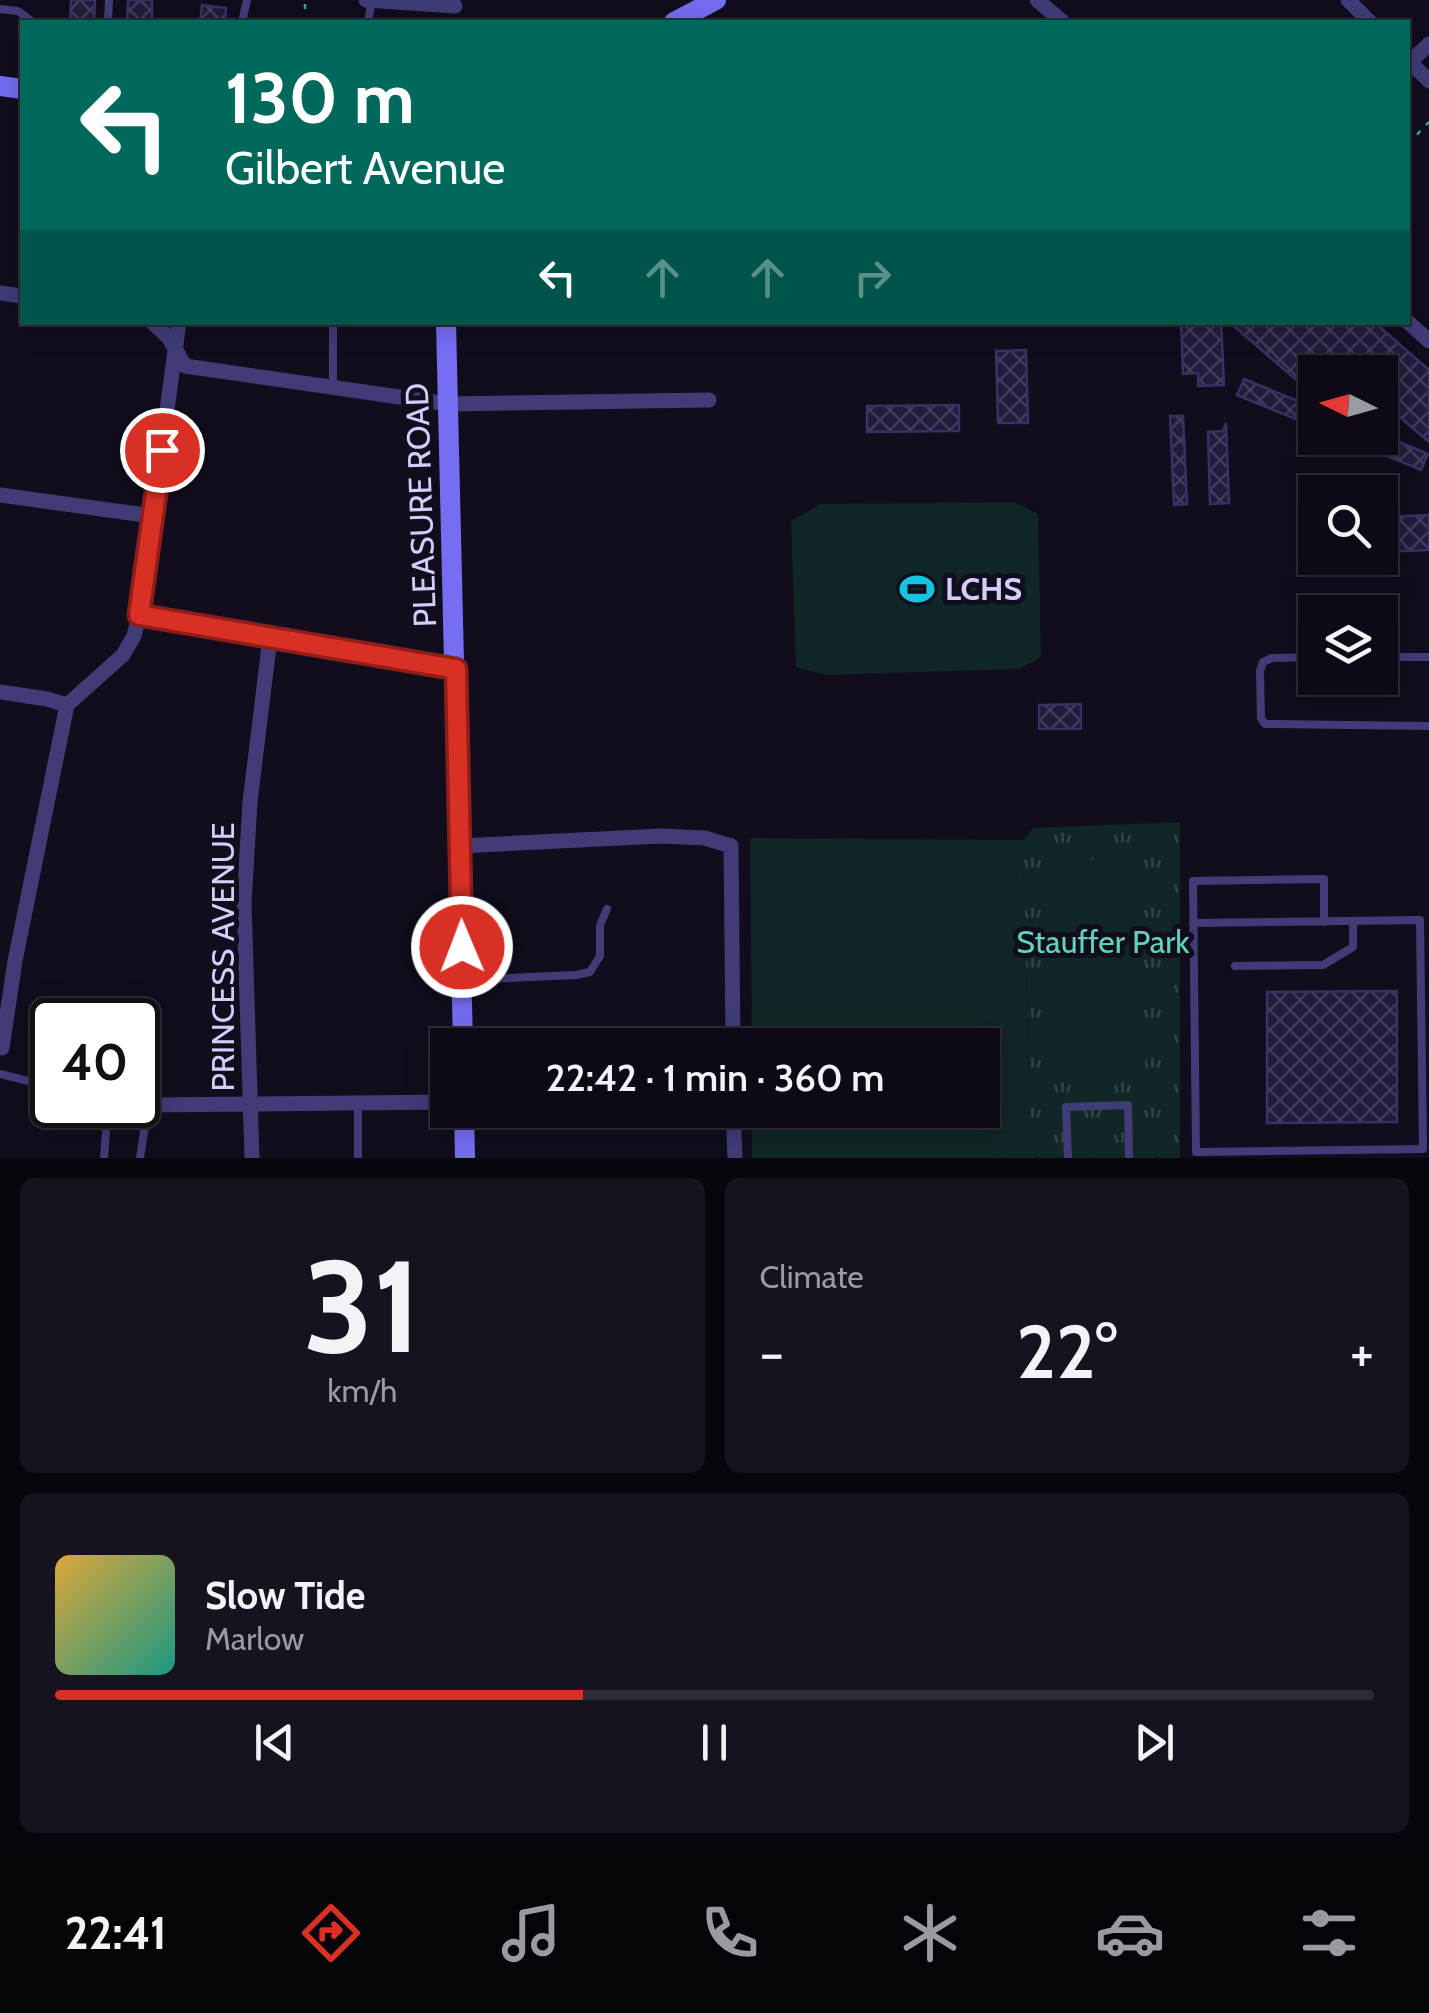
<!DOCTYPE html>
<html lang="en">
<head>
<meta charset="utf-8">
<style>
  :root { --surface:#0d0a16; --page:#16131f; --text:#f1f3f6; --muted:#9a9aa1; --line:#2d2b35; --accent:#d93025 }
  body { margin:0; font-family:Cabin,sans-serif; background:var(--page); color:var(--text); height:100vh; display:flex; flex-direction:column; font-size:38px; white-space:nowrap }
  * { box-sizing:border-box; margin:0 }
  p { font-size:32px; color:var(--muted) }
  .icon { flex:none; width:55px; height:55px; fill:none; stroke:currentColor; stroke-width:2; stroke-linecap:round; stroke-linejoin:round }
  .map { position:relative; height:1158px; overflow:hidden }
  .drawer { display:flex; flex-direction:column; gap:20px; padding:20px; background:#07060c; flex:1 }
  .drawer>* { flex:none }
  .banner { position:absolute; left:20px; top:20px; width:1390px; height:305px; border-radius:0px; box-shadow:0 5px 25px #0003,0 0 0 2px var(--line); background:#00695c; color:#fff; overflow:hidden }
  .needle { width:65px; rotate:275deg }
  .tools { position:absolute; left:1298px; top:355px; display:grid; gap:20px }
  .tools a { display:grid; place-items:center; width:100px; height:100px; border-radius:0px; background:var(--surface); box-shadow:0 5px 25px #0003,0 0 0 2px var(--line); font-size:50px }
  .speed { position:absolute; left:30px; top:998px; display:flex; gap:20px; font-size:50px; font-weight:700; text-align:center }
  .speed>* { display:grid; place-content:center; width:130px; height:130px; border-radius:50%; background:var(--surface); box-shadow:0 5px 25px #0003,0 0 0 2px var(--line); line-height:1 }
  .speed .limit { border:5px solid #111; border-radius:15px; background:#fff; color:#111 }
  .pin { position:absolute; display:grid; place-items:center; width:85px; height:85px; color:#fff; margin:-42px; border:5px solid #fff; border-radius:50%; box-shadow:0 2px 10px #0007 }
  .me { position:absolute; width:110px; margin:-55px; rotate:359deg; stroke-linejoin:round; filter:drop-shadow(0 0 8px #0008) }
  .turn { display:flex; align-items:center; gap:35px; height:210px; padding:0 40px; font-size:45px }
  .turn .icon { width:130px; height:130px; stroke-width:2.5 }
  .turn b { display:block; font-size:70px; line-height:85px }
  .lanes { display:flex; align-items:center; height:95px; padding:0 40px; background:#0003; justify-content:center; gap:50px; direction:ltr }
  .lanes .off { opacity:.35 }
  .big { font-size:75px; font-weight:600; line-height:1.1 }
  .drawer .widget { flex:1; display:flex; flex-direction:column; justify-content:center; gap:15px; min-width:0; padding:0 35px; border-radius:15px; background:var(--page) }
  .drawer .dial { align-items:center; gap:0 }
  .dial b { font-size:130px; line-height:1 }
  .song { display:flex; align-items:center; gap:30px }
  .cover { width:120px; height:120px; border-radius:15px; background:linear-gradient(135deg,hsl(40 70% 55%),hsl(170 70% 35%)) }
  .played { height:10px; border-radius:5px; background:linear-gradient(90deg,var(--accent) 40%,var(--line) 40%) }
  .keys { display:flex; justify-content:space-around; direction:ltr }
  .heat { display:flex; justify-content:space-between; align-items:center; font-size:55px; direction:ltr }
  .drawer .tiles { flex:1; display:grid; gap:20px; grid-template-columns:1fr 1fr }
  .widget:last-child { grid-column:span 2 }
  .trip { position:absolute; left:430px; top:1028px; width:570px; height:100px; border-radius:0px; background:var(--surface); box-shadow:0 5px 25px #0003,0 0 0 2px var(--line); font-weight:600; line-height:100px; text-align:center }
  .tabs { display:flex; height:160px; justify-content:space-around; align-items:center; background:#050409; color:var(--muted) }
  .tabs .icon { width:70px; height:70px }
  .tabs .active { color:var(--accent) }
  .tabs b { font-size:45px; color:var(--text) }
  .map>svg:first-child { display:block }
</style>
</head>
<body>
<div class="map">
<svg width="1429" height="1158" viewBox="0 0 1429 1158">
  <defs>
    <pattern id="park-tufts" width="24" height="20" patternUnits="userSpaceOnUse" patternTransform="scale(2.5)"><rect width="24" height="20" fill="#112626"/><path d="M3 7l-1-3M5 7V3M7 7l1-3M15 17l-1-3M17 17v-4M19 17l1-3" fill="none" stroke="#334446"/></pattern>
    <pattern id="building-cross-hatch" width="8" height="8" patternUnits="userSpaceOnUse" patternTransform="scale(2.5)"><rect width="8" height="8" fill="#231b3c"/><path d="M0 0l8 8M0 8l8-8" fill="none" stroke="#423b59"/></pattern>
  </defs>
  <rect width="100%" height="100%" fill="#110d1d"/>
  <!-- park -->
  <polygon fill="url(#park-tufts)" points="1180,822 1180,1158 1031,1158 1023,840 1033,828"/>
  <!-- pitch -->
  <g fill="#112626">
    <polygon points="1014,502 1038,514 1041,657 1020,669 826,675 796,667 791,521 821,504"/>
    <polygon points="750,838 1023,840 1031,1158 752,1158 752,1110 982,1110 982,1045 752,1045"/>
    <polygon points="1141,859 1145,1075 1053,1077 1050,860"/>
  </g>
  <!-- building -->
  <g fill="url(#building-cross-hatch)" stroke="#3c2f66" stroke-width="2.5">
    <polygon points="71,0 95,0 94,22 70,22"/>
    <polygon points="128,0 152,0 152,22 127,22"/>
    <polygon points="202,5 226,8 225,22 200,22"/>
    <polygon points="1181,322 1221,322 1224,385 1198,386 1198,373 1183,374"/>
    <polygon points="1229,322 1374,322 1429,370 1429,442 1380,400 1380,372 1315,372 1315,396"/>
    <polygon points="1026,350 1028,423 998,423 996,351"/>
    <polygon points="1244,379 1315,408 1315,427 1237,395"/>
    <polygon points="959,405 959,431 867,432 867,406"/>
    <polygon points="1170,416 1183,416 1187,504 1174,505"/>
    <polygon points="1226,423 1229,503 1210,504 1208,432 1223,431"/>
    <polygon points="1380,434 1428,454 1421,470 1343,438 1380,438"/>
    <polygon points="1429,515 1429,550 1380,552 1380,517"/>
    <polygon points="1081,704 1081,729 1039,729 1039,705"/>
    <polygon points="1397,991 1397,1122 1267,1123 1267,992"/>
  </g>
  <g fill="none" stroke-linecap="round" stroke-linejoin="round">
    <!-- path -->
    <g stroke="#37a5a2" stroke-width="2.5" stroke-dasharray="5 8" stroke-linecap="butt">
      <polyline points="305,9 305,0"/>
      <polyline points="1408,144 1429,122"/>
    </g>
    <!-- lane -->
    <g stroke="#413c78" stroke-width="8">
      <polyline points="0,9 18,11 33,22"/>
      <polyline points="108,22 109,0"/>
      <polyline points="242,22 247,0"/>
      <polyline points="368,22 372,0"/>
      <polyline points="333,322 333,388"/>
      <polyline points="1315,657 1272,658 1263,662 1260,671 1261,718 1265,724 1429,726"/>
      <polyline points="1380,657 1429,657"/>
      <path d="M1193,923C1269,922 1344,921 1420,920L1423,1149L1196,1152L1193,881L1324,879V922"/>
      <polyline points="1235,966 1323,965 1353,947 1353,921"/>
      <polyline points="462,980 576,975 590,972 600,956 600,925 607,909"/>
      <polyline points="0,1074 52,1087"/>
      <polyline points="358,1103 358,1158"/>
      <polyline points="104,1158 108,1105"/>
      <polyline points="140,1158 144,1132 152,1105"/>
      <polyline points="1068,1158 1066,1107 1128,1105 1129,1158"/>
    </g>
    <!-- street -->
    <g stroke="#413c78" stroke-width="15">
      <polyline points="366,0 455,6"/>
      <polyline points="1037,0 1063,22"/>
      <polyline points="1348,0 1370,22"/>
      <polyline points="1408,60 1429,81"/>
      <polyline points="1410,62 1429,44"/>
      <polyline points="0,293 22,296"/>
      <polyline points="152,322 169,338 185,366 448,404 709,400"/>
      <polyline points="1408,322 1429,341"/>
      <polyline points="0,495 152,516"/>
      <polyline points="139,615 456,669"/>
      <polyline points="0,692 47,699 67,705"/>
      <polyline points="460,846 661,836 705,838 731,846 733,1045"/>
      <polyline points="2,1048 15,961 67,705 123,655 134,636 139,615 179,322"/>
      <polyline points="148,1105 448,1102"/>
      <polyline points="733,1110 735,1158"/>
      <polyline points="252,1158 244,903 250,802 270,638"/>
    </g>
    <!-- secondary -->
    <g stroke="#756df2" stroke-width="20">
      <polyline points="674,22 716,0"/>
      <polyline points="0,86 22,89"/>
      <polyline points="446,322 463,1045"/>
      <polyline points="464,1110 465,1158"/>
    </g>
  </g>
  <g fill="none" stroke-linecap="round" stroke-linejoin="round">
    <!-- route casing -->
    <g stroke="#8d1f18" stroke-width="25">
      <polyline id="route" points="162,450 139,615 456,669 462,947"/>
    </g>
    <!-- route -->
    <use href="#route" stroke="#d93025" stroke-width="18"/>
  </g>
  <!-- icons -->
  <defs>
    <g id="stadium-bare" transform="scale(2.7)"><path d="M0-5a6.5 5 0 1 0 0 10a6.5 5 0 1 0 0-10ZM-3.5-1.8h7v3.6h-7Z" fill="#14c5e0" stroke="#110d1d" stroke-width="2.5" paint-order="stroke"/></g>
  </defs>
  <g fill-rule="evenodd">
    <use href="#stadium-bare" x="917" y="589"/>
  </g>
  <g text-anchor="middle" stroke-width="10" stroke-linejoin="round" paint-order="stroke">
    <!-- street labels -->
    <g font-size="32" fill="#d4cdfb" stroke="#110d1d">
      <text transform="translate(421 505) rotate(-92)" y="11">PLEASURE ROAD</text>
      <text transform="translate(223 957) rotate(-90)" y="11">PRINCESS AVENUE</text>
    </g>
    <!-- poi labels -->
    <g font-size="32" font-weight="bold" fill="#d4cdfb" stroke="#110d1d" text-anchor="start">
      <text x="945" y="600">LCHS</text>
    </g>
    <!-- park labels -->
    <g font-size="32" fill="#61d3ba" stroke="#110d1d">
      <text x="1103" y="953">Stauffer Park</text>
    </g>
  </g>
</svg>
<div class="tools">
<a><svg class="needle" viewBox="-14 -14 28 28"><path d="M0-13l5 13h-10z" fill="#e53935"/><path d="M0 13l5-13h-10z" fill="#9a9aa1"/></svg></a>
<a><svg class="icon" aria-label="search" viewBox="0 0 24 24"><circle cx="10" cy="10" r="6"/><path d="M15 15l6 6"/></svg></a>
<a><svg class="icon" aria-label="layers" viewBox="0 0 24 24"><path d="M12 4l9 5-9 5-9-5zM3 14l9 5 9-5"/></svg></a>
</div>
<div class="speed"><div class="limit">40</div></div>
<div class="pin" style="left:162px;top:450px;background:#d93025"><svg class="icon" aria-label="arrive" viewBox="0 0 24 24"><path d="M6 21V4h12l-3 4 3 4H6"/></svg></div>
<svg class="me" style="left:462px;top:947px" viewBox="-20 -20 40 40"><circle r="17" fill="#d93025" stroke="#fff" stroke-width="3"/><path d="M0-11L8 9 0 5-8 9z" fill="#fff"/></svg>
<div class="trip">22:42 · 1 min · 360 m</div>
<div class="banner">
<div class="turn"><svg class="icon" aria-label="left" viewBox="0 0 24 24"><path d="M17 20v-9H6M10 6l-5 5 5 5"/></svg><div><b>130 m</b>Gilbert Avenue</div></div>
<div class="lanes"><svg class="icon" aria-label="left" viewBox="0 0 24 24"><path d="M17 20v-9H6M10 6l-5 5 5 5"/></svg><svg class="icon off" aria-label="ahead" viewBox="0 0 24 24"><path d="M12 20V5M6 11l6-6 6 6"/></svg><svg class="icon off" aria-label="ahead" viewBox="0 0 24 24"><path d="M12 20V5M6 11l6-6 6 6"/></svg><svg class="icon off" aria-label="right" viewBox="0 0 24 24"><path d="M7 20v-9h11M14 6l5 5-5 5"/></svg></div>
</div>
</div>
<section class="drawer">
<div class="tiles">
<div class="widget dial"><b>31</b><p>km/h</p></div>
<div class="widget"><p>Climate</p>
<div class="heat"><a>−</a><b class="big">22°</b><a>+</a></div>
</div>
<div class="widget">
<div class="song"><i class="cover"></i><div><b>Slow Tide</b><p>Marlow</p></div></div>
<div class="played"></div>
<div class="keys"><svg class="icon" aria-label="previous" viewBox="0 0 24 24"><path d="M18 5L8 12l10 7zM5 5v14"/></svg><svg class="icon" aria-label="pause" viewBox="0 0 24 24"><path d="M8 5v14M16 5v14"/></svg><svg class="icon" aria-label="next" viewBox="0 0 24 24"><path d="M6 5l10 7-10 7zM19 5v14"/></svg></div>
</div>
</div>
</section>
<nav class="tabs">
<b>22:41</b>
<svg class="icon active" aria-label="directions" viewBox="0 0 24 24"><path d="M12 3l9 9-9 9-9-9zM9 14v-3h6M13 9l2 2-2 2"/></svg>
<svg class="icon" aria-label="music" viewBox="0 0 24 24"><path d="M9 18V5l10-2v13"/><circle cx="6" cy="18" r="3"/><circle cx="16" cy="16" r="3"/></svg>
<svg class="icon" aria-label="phone" viewBox="0 0 24 24"><path d="M5 4h4l2 5-3 2q2 4 5 5l2-3 5 2v4C11 20 4 13 5 4z"/></svg>
<svg class="icon" aria-label="climate" viewBox="0 0 24 24"><path d="M12 3v18M4 7l16 10M4 17L20 7"/></svg>
<svg class="icon" aria-label="car" viewBox="0 0 24 24"><path d="M5 17H2v-5l4-1 3-4h7l3 4 3 1v5h-3M9 17h6M6 11h13"/><circle cx="7" cy="17" r="2"/><circle cx="17" cy="17" r="2"/></svg>
<svg class="icon" aria-label="filters" viewBox="0 0 24 24"><path d="M4 7h16M4 17h16"/><circle cx="9" cy="7" r="2"/><circle cx="15" cy="17" r="2"/></svg>
</nav>
</body>
</html>
